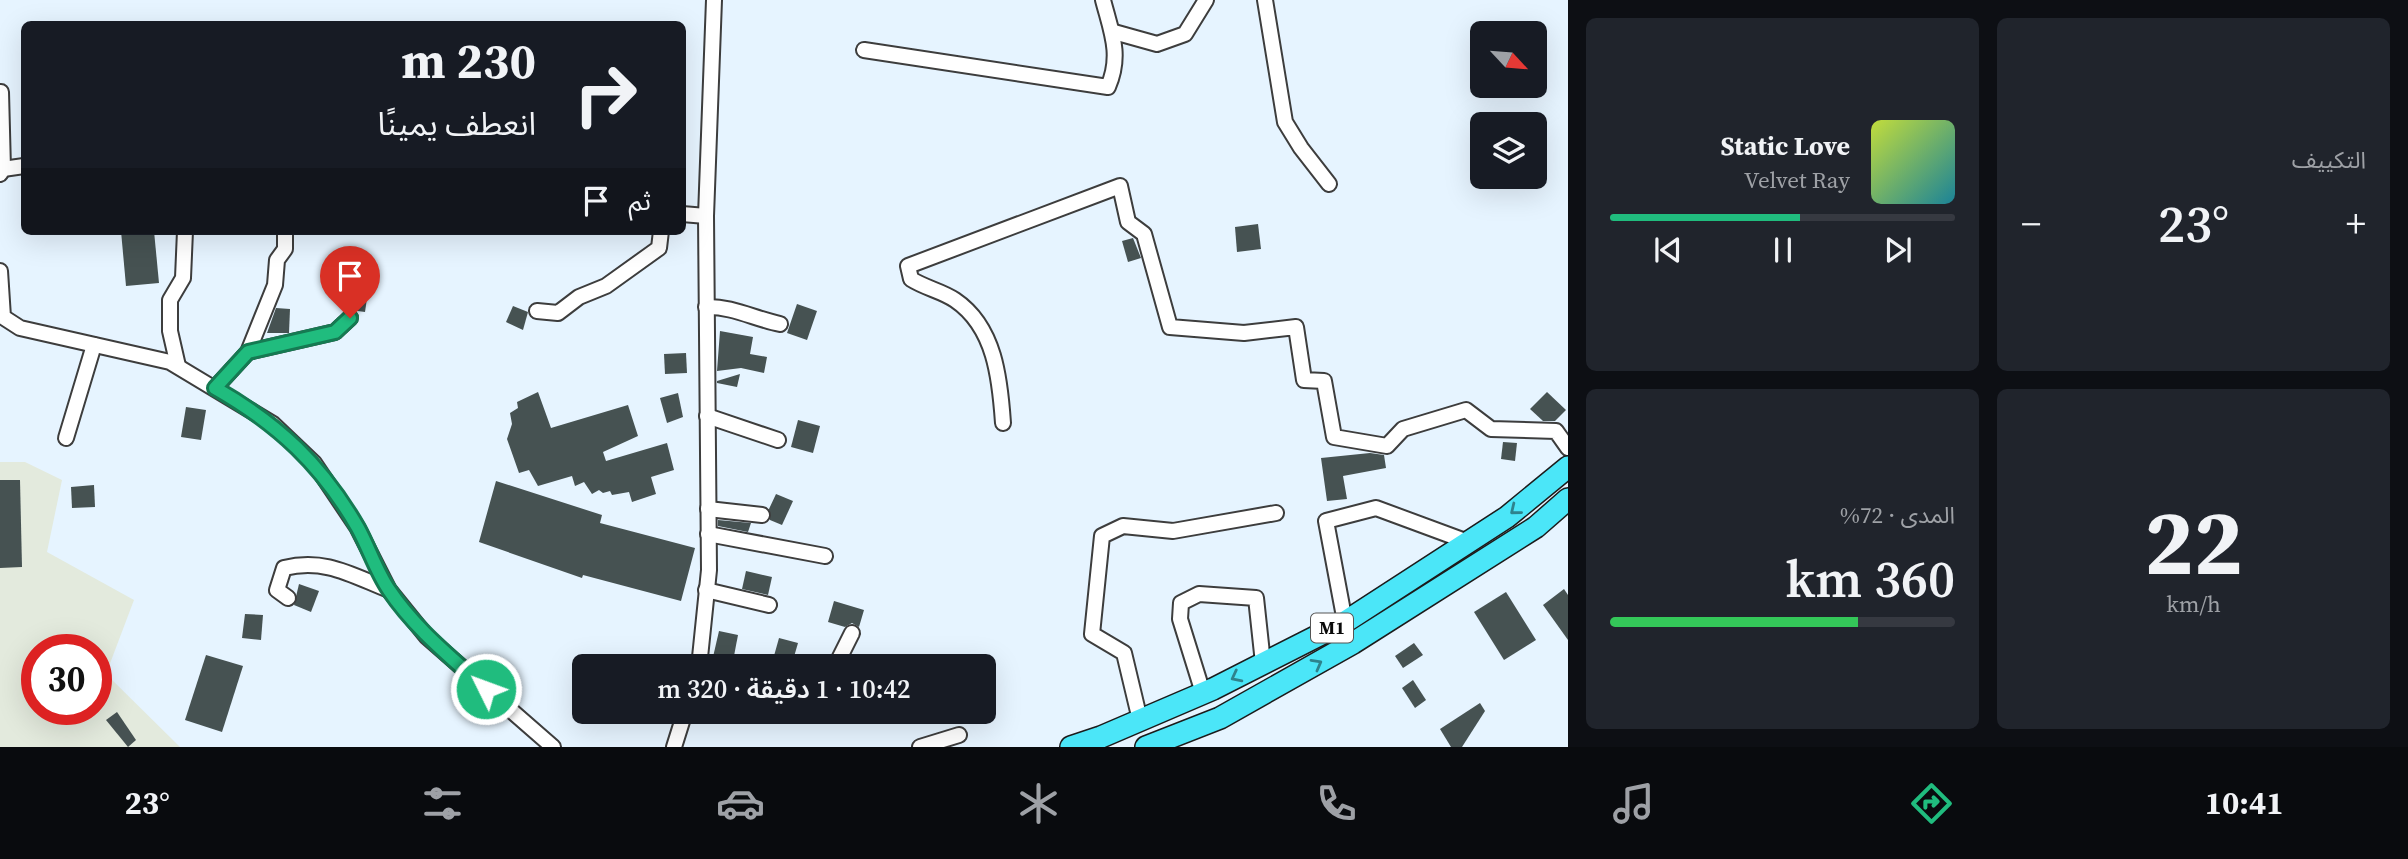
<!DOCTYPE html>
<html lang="ar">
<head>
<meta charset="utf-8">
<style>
  :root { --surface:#171b24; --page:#20242c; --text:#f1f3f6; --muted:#9ea1a6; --line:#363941; --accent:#20bc7e }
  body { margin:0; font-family:"Source Serif 4","Noto Sans Arabic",serif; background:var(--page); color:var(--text); direction:rtl; height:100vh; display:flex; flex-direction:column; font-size:26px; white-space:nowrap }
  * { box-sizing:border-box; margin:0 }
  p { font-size:23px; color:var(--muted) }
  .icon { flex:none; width:38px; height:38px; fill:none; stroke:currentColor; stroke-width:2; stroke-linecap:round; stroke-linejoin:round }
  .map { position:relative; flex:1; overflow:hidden; direction:ltr }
  .panel { display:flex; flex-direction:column; gap:18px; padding:18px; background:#0d0f14; width:840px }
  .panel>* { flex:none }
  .top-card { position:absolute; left:21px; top:21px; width:665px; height:214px; border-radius:10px; box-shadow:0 7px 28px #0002; direction:rtl; background:#171b24; color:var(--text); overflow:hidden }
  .needle { width:46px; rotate:116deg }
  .tools { position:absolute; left:1470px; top:21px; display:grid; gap:14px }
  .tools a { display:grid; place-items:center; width:77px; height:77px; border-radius:10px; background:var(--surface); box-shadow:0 7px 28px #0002; font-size:35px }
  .speed { position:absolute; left:21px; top:634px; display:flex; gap:14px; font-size:35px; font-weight:700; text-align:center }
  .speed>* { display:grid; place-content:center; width:91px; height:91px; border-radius:50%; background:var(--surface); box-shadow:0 7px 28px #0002; line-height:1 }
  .speed .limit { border:10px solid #d22; background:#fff; color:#111 }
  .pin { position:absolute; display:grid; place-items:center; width:60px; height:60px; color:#fff; margin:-72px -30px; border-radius:50% 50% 50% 0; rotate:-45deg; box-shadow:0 0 7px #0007 }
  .pin .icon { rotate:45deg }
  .me { position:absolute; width:77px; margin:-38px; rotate:312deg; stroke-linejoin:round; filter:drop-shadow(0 0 5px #0008) }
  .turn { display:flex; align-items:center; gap:24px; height:147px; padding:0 35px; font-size:32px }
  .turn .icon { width:91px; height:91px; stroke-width:2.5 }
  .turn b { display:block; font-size:49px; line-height:60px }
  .then { display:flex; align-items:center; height:66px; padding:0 35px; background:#0003; gap:14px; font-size:26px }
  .big { font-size:52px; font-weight:600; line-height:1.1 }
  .panel .tile { flex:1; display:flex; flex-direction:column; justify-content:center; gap:10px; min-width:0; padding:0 24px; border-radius:10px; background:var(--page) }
  .panel .dial { align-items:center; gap:0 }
  .dial b { font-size:91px; line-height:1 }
  .song { display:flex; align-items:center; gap:21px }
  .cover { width:84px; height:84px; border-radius:10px; background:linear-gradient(135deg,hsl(70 70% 55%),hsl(190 70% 35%)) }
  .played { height:7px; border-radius:4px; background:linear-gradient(90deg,var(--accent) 55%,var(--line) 55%) }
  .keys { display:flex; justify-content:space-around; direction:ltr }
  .heat { display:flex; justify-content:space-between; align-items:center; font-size:38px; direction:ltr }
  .charge { height:10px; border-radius:5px; background:linear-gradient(90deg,#34c759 72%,var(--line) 0) }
  .panel .tiles { flex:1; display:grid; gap:18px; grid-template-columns:repeat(2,1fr) }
  .trip { position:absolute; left:572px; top:654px; width:424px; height:70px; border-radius:10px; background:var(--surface); box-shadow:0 7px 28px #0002; font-weight:600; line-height:70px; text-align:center; direction:rtl }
  .menu { display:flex; height:112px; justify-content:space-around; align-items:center; background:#090b0e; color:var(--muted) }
  .menu .icon { width:49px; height:49px }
  .menu .active { color:var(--accent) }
  .menu b { font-size:32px; color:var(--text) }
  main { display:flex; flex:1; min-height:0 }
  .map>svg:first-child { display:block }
</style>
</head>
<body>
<main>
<section class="panel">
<div class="tiles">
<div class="tile"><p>التكييف</p>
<div class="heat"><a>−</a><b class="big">23°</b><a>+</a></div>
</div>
<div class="tile">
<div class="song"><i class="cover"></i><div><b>Static Love</b><p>Velvet Ray</p></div></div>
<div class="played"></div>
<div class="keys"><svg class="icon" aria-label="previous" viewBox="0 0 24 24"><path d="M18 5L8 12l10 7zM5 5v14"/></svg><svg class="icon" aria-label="pause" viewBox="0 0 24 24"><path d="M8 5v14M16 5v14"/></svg><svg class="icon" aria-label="next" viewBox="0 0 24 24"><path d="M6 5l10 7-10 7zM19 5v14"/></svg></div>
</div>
<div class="tile dial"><b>22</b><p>km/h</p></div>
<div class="tile"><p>المدى · 72%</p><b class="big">360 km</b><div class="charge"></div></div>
</div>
</section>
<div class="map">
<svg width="1568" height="747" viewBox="0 0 1568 747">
  <rect width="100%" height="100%" fill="#e6f4ff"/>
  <!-- industrial -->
  <path fill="#e3eadd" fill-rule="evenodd" d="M0,462H25L62,480L47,552L134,600L106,674L180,747H0ZM37,649H96V709H37Z"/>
  <!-- building -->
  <g fill="#465252">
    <polygon points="1258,224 1261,249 1237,252 1235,227"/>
    <polygon points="121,231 154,231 159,283 126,286"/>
    <polygon points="1133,238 1141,258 1128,262 1122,241"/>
    <polygon points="348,275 370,278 365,312 343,309"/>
    <polygon points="797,304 817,311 807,340 787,333"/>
    <polygon points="513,306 528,312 523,330 506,322"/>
    <polygon points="276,308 290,309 289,333 267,333"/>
    <polygon points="720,331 753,337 750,354 767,357 764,373 741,368 717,371"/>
    <polygon points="686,353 687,373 665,374 664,354"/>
    <polygon points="740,374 737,387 717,383 717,381"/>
    <polygon points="538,392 551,428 628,405 638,436 603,452 606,461 667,443 674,470 651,477 656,494 632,502 629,492 612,495 610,491 603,493 599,490 592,494 584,482 575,486 572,476 538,486 529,470 519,473 507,439 512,424 510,413 518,408 517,402"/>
    <polygon points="1547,392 1566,410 1555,421 1543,421 1530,409"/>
    <polygon points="678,393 683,417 667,423 660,398"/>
    <polygon points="186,407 206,410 201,440 181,437"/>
    <polygon points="798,420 820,426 813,453 791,447"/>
    <polygon points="1503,442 1517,443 1515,461 1501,459"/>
    <polygon points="1370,453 1384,455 1386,468 1343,476 1347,499 1327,501 1321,458"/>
    <polygon points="0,480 20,480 22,567 0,568"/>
    <polygon points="496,481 602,515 600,523 695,548 681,601 583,575 582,578 479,542"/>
    <polygon points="94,485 95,507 72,508 71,487"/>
    <polygon points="776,494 793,501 782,525 770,520 769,509"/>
    <polygon points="718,520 751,523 748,532 718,526"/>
    <polygon points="746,571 772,577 768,595 742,589"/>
    <polygon points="299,584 319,591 311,612 294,605"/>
    <polygon points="1564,589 1568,595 1568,640 1543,605"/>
    <polygon points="1506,592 1536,640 1504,660 1474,612"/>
    <polygon points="834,601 864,610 859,627 852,623 845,627 828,622"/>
    <polygon points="245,614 263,615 261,640 242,638"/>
    <polygon points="719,631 738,635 733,661 713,657"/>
    <polygon points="779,638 798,643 791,667 772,663"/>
    <polygon points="1414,643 1423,655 1403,668 1395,656"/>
    <polygon points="206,655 243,666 222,732 185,720"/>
    <polygon points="1413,680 1426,700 1415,708 1402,688"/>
    <polygon points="1480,703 1485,711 1462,747 1451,747 1440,729"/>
    <polygon points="117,712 136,740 128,747 106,720"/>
  </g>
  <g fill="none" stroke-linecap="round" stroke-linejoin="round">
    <!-- minor casing -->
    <g stroke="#3d3d3d" stroke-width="18">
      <g id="minor">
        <polyline points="1265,0 1285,122 1301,148 1329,184"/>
        <polyline points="1114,32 1157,44 1185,34 1206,0"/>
        <path d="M864,50L1108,87C1122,55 1111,31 1103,0"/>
        <polyline points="3,169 24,166"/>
        <polyline points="0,174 3,169 1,92"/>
        <polyline points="682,214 706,216"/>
        <polyline points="0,271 3,317 20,328 170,362 273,424 314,463 357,527 389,590 427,637 553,747"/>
        <path d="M706,307C732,306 755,319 780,324"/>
        <polyline points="537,311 558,313 579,297 606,286 659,248 661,231"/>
        <polyline points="248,352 335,332 350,318"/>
        <polyline points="178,366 170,331 170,300 183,278 185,231"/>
        <polyline points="215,388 248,352 275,285 277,260 285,249 285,231"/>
        <polyline points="707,416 778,440"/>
        <path d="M1003,423C1000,379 995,327 955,300C942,291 925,288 911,279L908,266L1120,186L1128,222L1144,234L1170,327L1244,333L1296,327L1304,380L1324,381L1334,437L1387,446L1403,429L1466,410L1491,429L1556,431L1568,448"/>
        <polyline points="66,438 94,345"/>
        <polyline points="708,509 762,515"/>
        <polyline points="708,534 825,556"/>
        <polyline points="706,590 769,605"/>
        <path d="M288,598L277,590L284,568C325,558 351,575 389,590"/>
        <polyline points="1345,622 1326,521 1376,508 1468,542"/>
        <polyline points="699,667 709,570 706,216 714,0"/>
        <polyline points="835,667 852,633"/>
        <polyline points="1203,693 1180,619 1181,603 1199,594 1256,598 1263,663"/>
        <polyline points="1140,720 1124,653 1092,634 1102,536 1123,526 1173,531 1276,513"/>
        <polyline points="674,747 685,712"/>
        <polyline points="920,747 959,735"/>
      </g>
    </g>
    <!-- highway casing -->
    <g stroke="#1b1b1b" stroke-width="24">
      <g id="highway">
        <polyline points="1071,747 1101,737 1213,689 1345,622 1507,517 1568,467"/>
        <polyline points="1146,747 1220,718 1353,643 1536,527 1568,499"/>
      </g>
    </g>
    <!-- minor -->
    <use href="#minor" stroke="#fff" stroke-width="14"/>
    <!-- highway -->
    <use href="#highway" stroke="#4be6f8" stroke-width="21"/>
  </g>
  <!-- one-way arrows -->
  <defs><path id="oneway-chevron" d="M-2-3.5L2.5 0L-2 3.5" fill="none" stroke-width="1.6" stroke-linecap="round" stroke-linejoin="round" transform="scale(1.75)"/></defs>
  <g stroke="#2e838d">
    <use href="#oneway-chevron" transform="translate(1515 510) rotate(141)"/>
    <use href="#oneway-chevron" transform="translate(1317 664) rotate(-29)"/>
    <use href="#oneway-chevron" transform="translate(1236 677) rotate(153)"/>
  </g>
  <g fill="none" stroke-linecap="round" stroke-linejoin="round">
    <!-- route casing -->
    <g stroke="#157a52" stroke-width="18">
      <path id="route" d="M350,318L335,332L248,352L215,388C278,424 322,465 358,528C369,548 376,571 389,590C415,629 452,658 486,689"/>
    </g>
    <!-- route -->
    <use href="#route" stroke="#20bc7e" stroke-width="12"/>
  </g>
  <g text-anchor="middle" stroke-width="7" stroke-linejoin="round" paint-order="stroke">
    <!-- shield labels -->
    <rect fill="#fff" stroke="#545454" stroke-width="2" x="1311" y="613.5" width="42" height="29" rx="5"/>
    <g font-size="18" font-weight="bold" fill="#0a0a0a">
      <text x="1332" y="634">M1</text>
    </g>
  </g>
</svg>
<div class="tools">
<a><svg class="needle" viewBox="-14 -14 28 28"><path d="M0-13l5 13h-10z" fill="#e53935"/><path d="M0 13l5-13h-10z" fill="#9ea1a6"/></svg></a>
<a><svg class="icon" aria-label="layers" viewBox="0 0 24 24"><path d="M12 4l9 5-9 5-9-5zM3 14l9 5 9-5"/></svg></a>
</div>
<div class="speed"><div class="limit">30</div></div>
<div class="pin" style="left:350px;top:318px;background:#d93025"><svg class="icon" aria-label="arrive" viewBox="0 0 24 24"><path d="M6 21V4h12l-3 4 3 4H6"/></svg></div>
<svg class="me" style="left:486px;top:689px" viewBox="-20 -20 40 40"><circle r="17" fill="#20bc7e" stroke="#fff" stroke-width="3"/><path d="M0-11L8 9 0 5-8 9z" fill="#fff"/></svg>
<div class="trip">10:42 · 1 دقيقة · 320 m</div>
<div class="top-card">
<div class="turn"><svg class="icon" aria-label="right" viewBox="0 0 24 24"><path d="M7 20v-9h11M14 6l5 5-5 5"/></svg><div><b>230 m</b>انعطف يمينًا</div></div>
<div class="then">ثم<svg class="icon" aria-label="arrive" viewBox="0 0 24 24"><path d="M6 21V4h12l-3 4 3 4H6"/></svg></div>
</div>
</div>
</main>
<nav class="menu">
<b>10:41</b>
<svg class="icon active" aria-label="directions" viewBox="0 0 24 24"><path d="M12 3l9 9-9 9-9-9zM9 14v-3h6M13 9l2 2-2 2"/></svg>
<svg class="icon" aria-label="music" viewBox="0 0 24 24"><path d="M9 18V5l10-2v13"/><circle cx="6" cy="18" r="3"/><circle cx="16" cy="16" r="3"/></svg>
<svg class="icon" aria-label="phone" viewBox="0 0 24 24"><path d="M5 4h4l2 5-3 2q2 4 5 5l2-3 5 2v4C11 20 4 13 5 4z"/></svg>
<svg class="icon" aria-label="climate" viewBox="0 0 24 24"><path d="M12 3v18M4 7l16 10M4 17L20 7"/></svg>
<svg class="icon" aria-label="car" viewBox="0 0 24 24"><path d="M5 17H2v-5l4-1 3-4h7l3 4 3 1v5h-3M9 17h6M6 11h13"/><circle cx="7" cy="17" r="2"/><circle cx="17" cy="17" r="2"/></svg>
<svg class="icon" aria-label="filters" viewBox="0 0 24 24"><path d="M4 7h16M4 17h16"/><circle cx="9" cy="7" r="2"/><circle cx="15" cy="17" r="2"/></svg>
<b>23°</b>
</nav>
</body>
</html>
